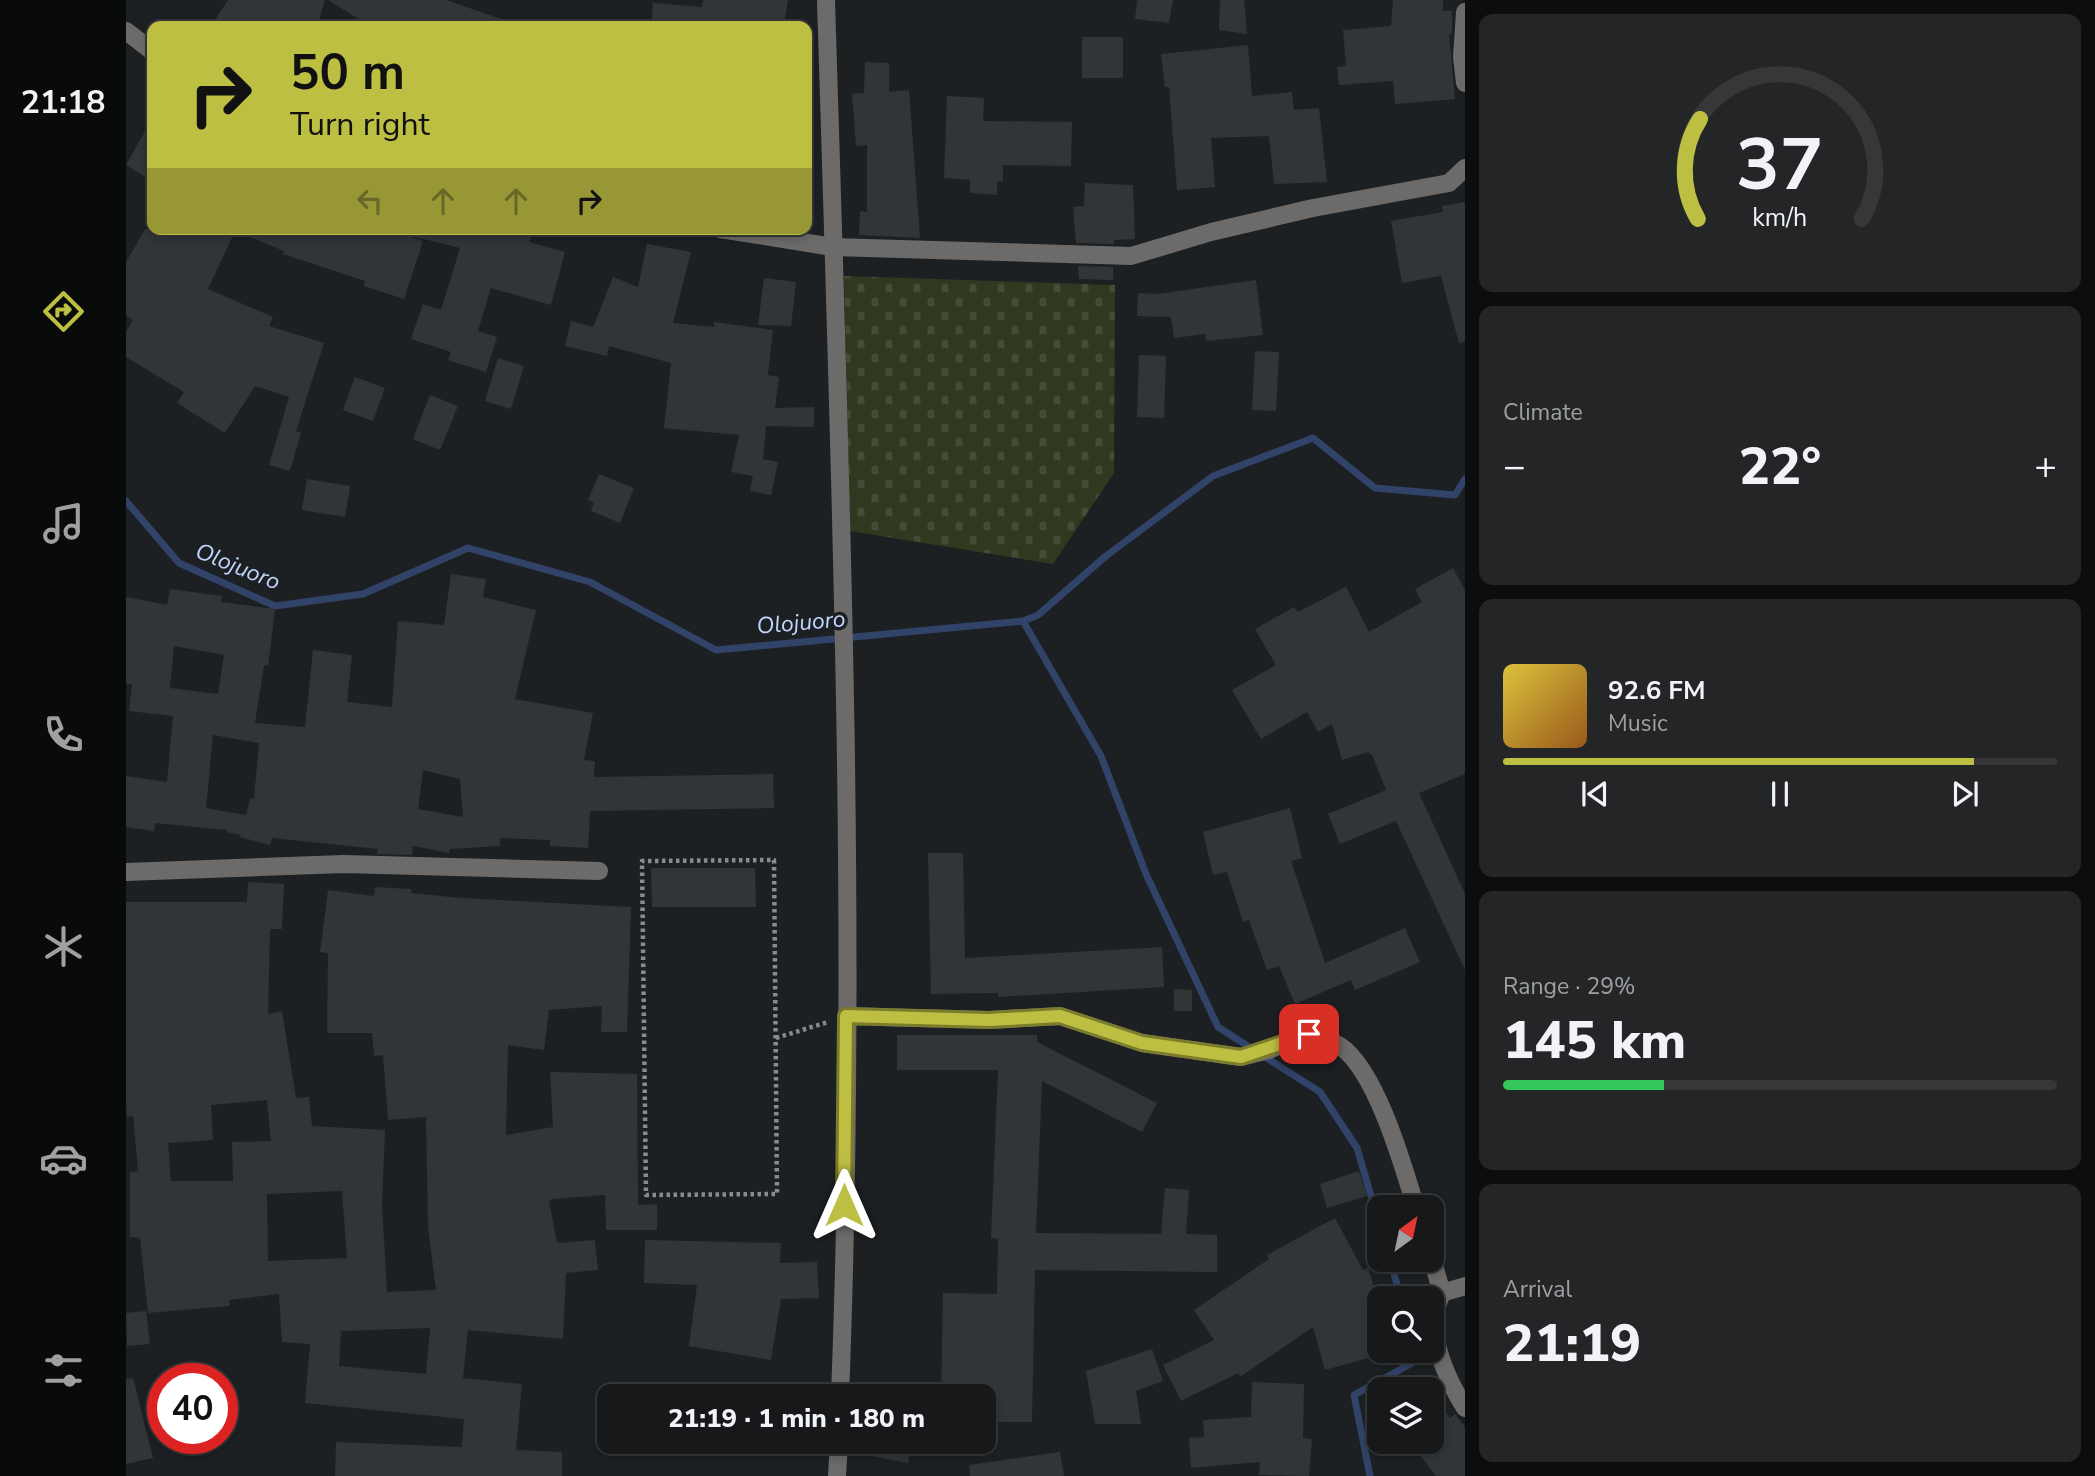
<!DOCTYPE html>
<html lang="en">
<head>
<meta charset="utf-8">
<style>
  :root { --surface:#16181a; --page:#232527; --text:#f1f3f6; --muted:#9ea0a2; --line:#353739; --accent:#bdbf43 }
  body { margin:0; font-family:"Nunito Sans",sans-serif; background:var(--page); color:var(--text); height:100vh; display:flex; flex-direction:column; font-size:26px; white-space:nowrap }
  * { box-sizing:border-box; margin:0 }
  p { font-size:23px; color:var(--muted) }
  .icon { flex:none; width:38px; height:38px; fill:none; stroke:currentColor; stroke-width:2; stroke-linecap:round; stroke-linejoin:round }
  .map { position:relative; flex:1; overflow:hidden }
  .sheet { display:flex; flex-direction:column; gap:14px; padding:14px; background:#0c0d0e; width:630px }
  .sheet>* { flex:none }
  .banner { position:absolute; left:21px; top:21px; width:665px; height:214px; border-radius:14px; box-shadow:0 4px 10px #0003,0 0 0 2px var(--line); background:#bdbf43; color:#111; overflow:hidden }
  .needle { width:46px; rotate:33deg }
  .controls { position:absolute; left:1241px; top:1195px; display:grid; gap:14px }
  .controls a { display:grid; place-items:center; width:77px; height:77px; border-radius:14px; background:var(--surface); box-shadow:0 4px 10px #0003,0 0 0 2px var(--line); font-size:35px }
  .speed { position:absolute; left:21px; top:1363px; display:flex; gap:14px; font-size:35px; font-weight:700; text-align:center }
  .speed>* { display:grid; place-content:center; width:91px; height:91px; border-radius:50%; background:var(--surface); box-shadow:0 4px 10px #0003,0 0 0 2px var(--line); line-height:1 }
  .speed .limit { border:10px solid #d22; background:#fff; color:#111 }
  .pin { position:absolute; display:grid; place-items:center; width:60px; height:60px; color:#fff; margin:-30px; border-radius:14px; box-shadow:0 4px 10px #0006 }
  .me { position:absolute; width:77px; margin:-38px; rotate:0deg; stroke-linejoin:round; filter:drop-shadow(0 0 5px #0008) }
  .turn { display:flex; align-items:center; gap:24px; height:147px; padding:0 28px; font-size:32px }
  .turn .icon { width:91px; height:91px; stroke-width:2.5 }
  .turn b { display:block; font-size:49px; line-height:60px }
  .lanes { display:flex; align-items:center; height:66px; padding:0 28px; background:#0003; justify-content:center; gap:35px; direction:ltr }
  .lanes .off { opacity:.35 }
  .big { font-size:52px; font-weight:800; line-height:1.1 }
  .sheet .tile { flex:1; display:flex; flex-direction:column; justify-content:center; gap:10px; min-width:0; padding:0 24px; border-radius:14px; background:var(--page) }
  .sheet .dial { align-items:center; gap:0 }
  .dial svg { height:182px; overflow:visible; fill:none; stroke:var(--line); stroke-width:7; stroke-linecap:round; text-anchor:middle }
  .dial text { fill:var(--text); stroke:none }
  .song { display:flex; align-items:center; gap:21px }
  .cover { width:84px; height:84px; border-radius:10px; background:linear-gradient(135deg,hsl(50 70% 55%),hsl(30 70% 35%)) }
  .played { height:7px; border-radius:4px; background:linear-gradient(90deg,var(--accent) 85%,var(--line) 85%) }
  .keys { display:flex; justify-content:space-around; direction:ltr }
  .heat { display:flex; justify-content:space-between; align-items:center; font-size:38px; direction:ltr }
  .charge { height:10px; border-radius:5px; background:linear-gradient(90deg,#34c759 29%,var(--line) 0) }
  .trip { position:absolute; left:471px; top:1384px; width:399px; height:70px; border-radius:14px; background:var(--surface); box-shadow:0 4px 10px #0003,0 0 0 2px var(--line); font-weight:800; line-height:70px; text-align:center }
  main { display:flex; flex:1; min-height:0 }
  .tabs { display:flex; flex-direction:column; width:126px; justify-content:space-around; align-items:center; background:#090a0a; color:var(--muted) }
  .tabs .icon { width:49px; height:49px }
  .tabs .current { color:var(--accent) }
  .tabs b { font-size:32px; color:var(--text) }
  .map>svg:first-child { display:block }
</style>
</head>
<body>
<main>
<nav class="tabs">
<b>21:18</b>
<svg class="icon current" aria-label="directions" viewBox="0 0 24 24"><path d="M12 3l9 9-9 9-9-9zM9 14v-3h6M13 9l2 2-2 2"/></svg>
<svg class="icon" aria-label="music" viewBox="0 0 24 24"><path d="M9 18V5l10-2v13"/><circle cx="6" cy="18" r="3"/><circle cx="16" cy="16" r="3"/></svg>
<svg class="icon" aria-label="phone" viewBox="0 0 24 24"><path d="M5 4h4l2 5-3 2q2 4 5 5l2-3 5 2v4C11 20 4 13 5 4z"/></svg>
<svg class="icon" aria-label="climate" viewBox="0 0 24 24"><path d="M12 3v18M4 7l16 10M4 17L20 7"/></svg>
<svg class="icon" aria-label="car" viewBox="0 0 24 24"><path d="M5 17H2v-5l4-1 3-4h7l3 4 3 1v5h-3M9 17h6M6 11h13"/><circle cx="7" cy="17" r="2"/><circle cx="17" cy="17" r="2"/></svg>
<svg class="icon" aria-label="filters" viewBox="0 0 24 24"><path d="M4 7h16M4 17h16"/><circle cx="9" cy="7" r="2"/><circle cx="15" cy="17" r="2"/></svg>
</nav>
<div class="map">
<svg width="1339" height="1476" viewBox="0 0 1339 1476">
  <defs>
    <pattern id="cemetery-stones" width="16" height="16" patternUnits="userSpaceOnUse" patternTransform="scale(1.75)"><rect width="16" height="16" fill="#313820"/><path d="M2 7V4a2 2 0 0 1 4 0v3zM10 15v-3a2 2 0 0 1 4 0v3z" fill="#454c36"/></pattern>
  </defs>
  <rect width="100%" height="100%" fill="#1d2023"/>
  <!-- cemetery -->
  <polygon fill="url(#cemetery-stones)" points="718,276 989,285 988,473 927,564 724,531"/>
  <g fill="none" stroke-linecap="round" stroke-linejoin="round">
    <!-- stream -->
    <g stroke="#314368" stroke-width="7">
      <polyline points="0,501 53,563 149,606 237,594 342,548 464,582 590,650 897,621 912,615 980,556 1087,476 1187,438 1249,488 1329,495 1339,479"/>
      <polyline points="897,621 975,756 1020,874 1092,1027 1194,1092 1231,1148 1253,1223"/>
      <polyline points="1264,1260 1275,1298"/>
      <polyline points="1244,1476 1228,1395 1286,1363 1290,1351"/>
    </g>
  </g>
  <!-- building -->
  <g fill="#313538" fill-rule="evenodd">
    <polygon points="102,0 199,0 191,26 85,26"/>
    <polygon points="202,0 320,0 387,23 386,26 244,26"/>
    <polygon points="577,0 662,0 658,26 525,26 527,3 576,7"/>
    <polygon points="1011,0 1047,0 1043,23 1009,19"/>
    <polygon points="1094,0 1118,0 1121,34 1093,30"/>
    <polygon points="1267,0 1317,0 1317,11 1326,11 1326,34 1323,34 1329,99 1269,104 1267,81 1213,85 1211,67 1220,66 1217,30 1265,26"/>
    <rect x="956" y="37" width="41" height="41"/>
    <polygon points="1122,45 1126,96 1166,92 1168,110 1193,108 1201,182 1148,184 1143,136 1085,138 1089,187 1051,190 1043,87 1039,87 1035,54"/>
    <polygon points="739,62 763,63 763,92 783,90 794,238 733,235 734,211 741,212 741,145 730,146 726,94 738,93"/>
    <polygon points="821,96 858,98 857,121 946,122 945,166 877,165 877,181 871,181 871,195 844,193 844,180 818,178"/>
    <polygon points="26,119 26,181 0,165"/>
    <polygon points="959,183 1007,185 1009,239 988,240 988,244 950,243 947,207 958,206"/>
    <polygon points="1339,202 1339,342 1333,343 1315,276 1276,283 1265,221 1317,212 1316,206"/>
    <polygon points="19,229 261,229 297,241 278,299 238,286 239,281 157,254 158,251 109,231 82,289 147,317 143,326 198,343 170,431 175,433 164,471 143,465 163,397 129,386 99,433 51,403 58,392 0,357 0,332 7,320 0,315 0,262"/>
    <polygon points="285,229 407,229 403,242 439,252 425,305 365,288 352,331 371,337 360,372 322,360 325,352 285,339 297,304 315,310 334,248 285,236"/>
    <polygon points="521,244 565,252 547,323 588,327 588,322 647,330 642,375 653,377 649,408 688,407 688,427 640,426 637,459 652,462 645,495 624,491 627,476 605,472 613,435 538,428 545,363 483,346 481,356 439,346 445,321 467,327 487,277 512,287"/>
    <polygon points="952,266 987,267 987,280 953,279"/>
    <polygon points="638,278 670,282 665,326 632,325"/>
    <polygon points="1130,280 1137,335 1080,341 1079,334 1048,338 1045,317 1011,316 1012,293 1031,294"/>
    <polygon points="1129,351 1153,352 1150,411 1126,410"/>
    <polygon points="1013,355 1040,356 1038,418 1011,417"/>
    <polygon points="372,358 398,366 385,409 359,401"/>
    <polygon points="229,377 259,388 247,421 217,410"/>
    <polygon points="304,395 332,406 314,450 287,439"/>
    <polygon points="473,474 508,488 494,523 465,511 468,502 462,500"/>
    <polygon points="181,479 224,486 219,517 176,510"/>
    <polygon points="1327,568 1339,590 1339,774 1293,793 1339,894 1339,970 1270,821 1214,844 1202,814 1260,790 1246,755 1242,752 1216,760 1206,724 1192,732 1181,712 1135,739 1106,690 1150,665 1129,629 1168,607 1172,612 1220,587 1243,632 1296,602 1289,589"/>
    <path d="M325,574L360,579L357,597L410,610L389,699L467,713L458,760L469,761L468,777L647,774L648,808L464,811L462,848L424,846V840L374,838V846L324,849L323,853L287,846L286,855L251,854L252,849L146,838L144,845L114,837L115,835L100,832L101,830L29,823L28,831L0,827V776L41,782L47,716L3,711L6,684H0V597L41,605L44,589L96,596L95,602L149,609L142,666L138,665L129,723L179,727L187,650L226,655L221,702L266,707L272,621L318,625ZM48,646L98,655L92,694L44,688ZM87,735L133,743L128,799L124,798L120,815L80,808ZM297,770L334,779L337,817L292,809Z"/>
    <polygon points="1164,808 1176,858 1165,861 1199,963 1279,928 1294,962 1229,990 1225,980 1169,1004 1153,966 1141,970 1123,920 1117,922 1101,872 1087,875 1077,832"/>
    <polygon points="802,853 837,853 839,958 1036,947 1038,987 872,997 872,993 805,994"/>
    <polygon points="525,868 629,868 630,907 526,907"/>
    <path d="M122,882L158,884L156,929H144L142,1014L156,1011L170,1098L183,1097L186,1126L259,1130L256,1204L261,1292L310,1290L302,1227L300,1117L262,1120L257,1055L248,1056L246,1033H201L202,953L194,952L202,890L248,896L249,887L285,889V893L335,898L505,907L501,1032H475L476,1006L423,1010L418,1050L382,1045L380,1135L427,1127L424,1072L511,1074L512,1205L531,1204V1230H480L479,1195L427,1199L423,1201L431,1243L469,1240L472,1270L440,1273L437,1339L342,1330L337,1378L396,1384L390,1450L436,1452V1476H209L210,1442L336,1447L338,1419L179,1403L184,1344L156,1342L153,1294L103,1300L104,1306L22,1313L14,1238L4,1237V1172L12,1171L7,1116L1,1117L0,1104V902H121ZM141,1100L145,1141L106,1142L107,1181H45L42,1143L87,1140L85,1105ZM216,1191L221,1258L142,1261L141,1194ZM304,1328L300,1374L213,1366L215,1331Z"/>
    <polygon points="1048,989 1066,990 1066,1011 1048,1011"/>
    <polygon points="771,1035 911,1035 911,1042 1031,1103 1016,1132 916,1081 910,1233 1035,1234 1039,1188 1063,1190 1060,1234 1091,1235 1091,1272 909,1270 906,1422 868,1422 869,1396 815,1396 817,1293 871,1294 872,1239 865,1238 872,1070 771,1070"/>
    <polygon points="1233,1171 1241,1196 1201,1208 1194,1184"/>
    <polygon points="1209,1218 1237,1270 1242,1268 1253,1303 1253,1355 1199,1370 1187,1327 1114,1377 1112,1373 1055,1401 1037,1365 1088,1340 1068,1310 1143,1259 1141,1255"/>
    <polygon points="519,1240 655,1243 654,1263 691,1262 693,1298 655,1299 645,1360 563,1346 571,1285 518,1283"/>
    <polygon points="20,1311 24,1344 1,1346 0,1313"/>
    <polygon points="1026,1349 1037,1381 1010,1391 1015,1424 969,1424 960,1371"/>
    <polygon points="7,1378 27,1458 0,1464 0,1379"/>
    <polygon points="1126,1382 1178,1384 1177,1438 1186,1439 1183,1476 1133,1475 1134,1462 1065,1468 1063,1438 1078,1437 1077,1420 1125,1417"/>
    <polygon points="1306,1392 1324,1418 1329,1414 1339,1427 1339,1476 1310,1476 1284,1442 1306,1442"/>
    <polygon points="724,1442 786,1442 782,1463 724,1452"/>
    <polygon points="934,1452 938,1476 844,1476 843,1465"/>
  </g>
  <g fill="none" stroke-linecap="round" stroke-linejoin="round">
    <!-- path -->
    <g stroke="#898b8e" stroke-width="4.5" stroke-dasharray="3.5 3.5" stroke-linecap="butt">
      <polygon points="648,860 651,1194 520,1195 516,861"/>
      <polyline points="650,1038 702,1022"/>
    </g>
    <!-- minor -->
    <g stroke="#6d6b69" stroke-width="18">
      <path d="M700,0C714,465 732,931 714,1396"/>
      <polyline points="1339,12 1336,57 1339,83"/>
      <polyline points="0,31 26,51"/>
      <polyline points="594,229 707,247 1005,256 1085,232 1187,208 1323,183 1339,168"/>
      <polyline points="0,872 217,864 473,871"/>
      <path d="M720,1016L863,1020L934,1016L1016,1043L1115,1057L1143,1050L1183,1034C1192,1038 1205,1040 1214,1046C1250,1070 1277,1165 1290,1208"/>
      <polyline points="1306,1259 1316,1293 1306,1317"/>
      <polyline points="1316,1293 1339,1286"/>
      <path d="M1306,1319C1310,1352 1321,1380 1339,1408"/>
      <polyline points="711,1476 713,1442"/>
    </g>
  </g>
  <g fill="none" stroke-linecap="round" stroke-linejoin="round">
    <!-- route casing -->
    <g stroke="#7b7c2c" stroke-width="18">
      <polyline id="route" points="718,1205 720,1016 863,1020 934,1016 1016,1043 1115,1057 1183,1034"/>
    </g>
    <!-- route -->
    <use href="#route" stroke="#bdbf43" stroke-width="12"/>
  </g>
  <g text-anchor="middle" stroke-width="7" stroke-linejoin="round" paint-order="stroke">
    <!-- water labels -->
    <g font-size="23" font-style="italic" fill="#bfd4fb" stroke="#1d2023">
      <text transform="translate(112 566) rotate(22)" y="8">Olojuoro</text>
      <text transform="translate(675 622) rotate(-5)" y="8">Olojuoro</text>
    </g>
  </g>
</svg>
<div class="controls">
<a><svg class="needle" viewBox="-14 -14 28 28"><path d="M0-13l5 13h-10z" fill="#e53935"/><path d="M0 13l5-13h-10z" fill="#9ea0a2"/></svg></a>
<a><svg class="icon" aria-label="search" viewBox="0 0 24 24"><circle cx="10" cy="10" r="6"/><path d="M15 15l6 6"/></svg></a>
<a><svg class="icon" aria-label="layers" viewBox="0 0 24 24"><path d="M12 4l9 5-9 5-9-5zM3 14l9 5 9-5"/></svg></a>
</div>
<div class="speed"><div class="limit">40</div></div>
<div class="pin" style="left:1183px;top:1034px;background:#d93025"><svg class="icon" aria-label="arrive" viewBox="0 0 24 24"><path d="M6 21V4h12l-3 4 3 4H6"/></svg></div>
<svg class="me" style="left:718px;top:1205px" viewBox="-20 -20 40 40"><path d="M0-17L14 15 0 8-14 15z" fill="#bdbf43" stroke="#fff" stroke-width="4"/></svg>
<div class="trip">21:19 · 1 min · 180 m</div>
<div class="banner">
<div class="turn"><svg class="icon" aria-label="right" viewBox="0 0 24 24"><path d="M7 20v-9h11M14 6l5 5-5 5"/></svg><div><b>50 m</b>Turn right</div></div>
<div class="lanes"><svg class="icon off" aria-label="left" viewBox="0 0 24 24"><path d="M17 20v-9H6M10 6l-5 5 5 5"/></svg><svg class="icon off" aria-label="ahead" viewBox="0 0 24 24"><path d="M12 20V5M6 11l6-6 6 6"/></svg><svg class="icon off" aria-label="ahead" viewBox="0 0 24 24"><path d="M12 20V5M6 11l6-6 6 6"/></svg><svg class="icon" aria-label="right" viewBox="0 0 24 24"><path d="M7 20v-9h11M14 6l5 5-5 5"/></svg></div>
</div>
</div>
<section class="sheet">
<div class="tile dial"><svg viewBox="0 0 100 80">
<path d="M14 69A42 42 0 1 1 86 69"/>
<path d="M14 69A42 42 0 0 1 15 25" stroke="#bdbf43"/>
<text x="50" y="56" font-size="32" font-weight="700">37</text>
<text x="50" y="72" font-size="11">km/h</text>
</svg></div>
<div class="tile"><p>Climate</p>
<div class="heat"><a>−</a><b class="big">22°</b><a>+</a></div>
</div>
<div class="tile">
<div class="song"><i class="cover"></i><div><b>92.6 FM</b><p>Music</p></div></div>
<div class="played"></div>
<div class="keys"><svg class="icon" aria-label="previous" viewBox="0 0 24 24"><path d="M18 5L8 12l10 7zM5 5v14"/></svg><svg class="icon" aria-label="pause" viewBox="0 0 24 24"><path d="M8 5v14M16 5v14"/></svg><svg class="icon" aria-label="next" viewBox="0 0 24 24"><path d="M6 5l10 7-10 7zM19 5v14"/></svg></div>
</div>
<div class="tile"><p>Range · 29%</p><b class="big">145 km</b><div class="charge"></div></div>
<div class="tile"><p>Arrival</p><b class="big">21:19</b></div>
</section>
</main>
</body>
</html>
